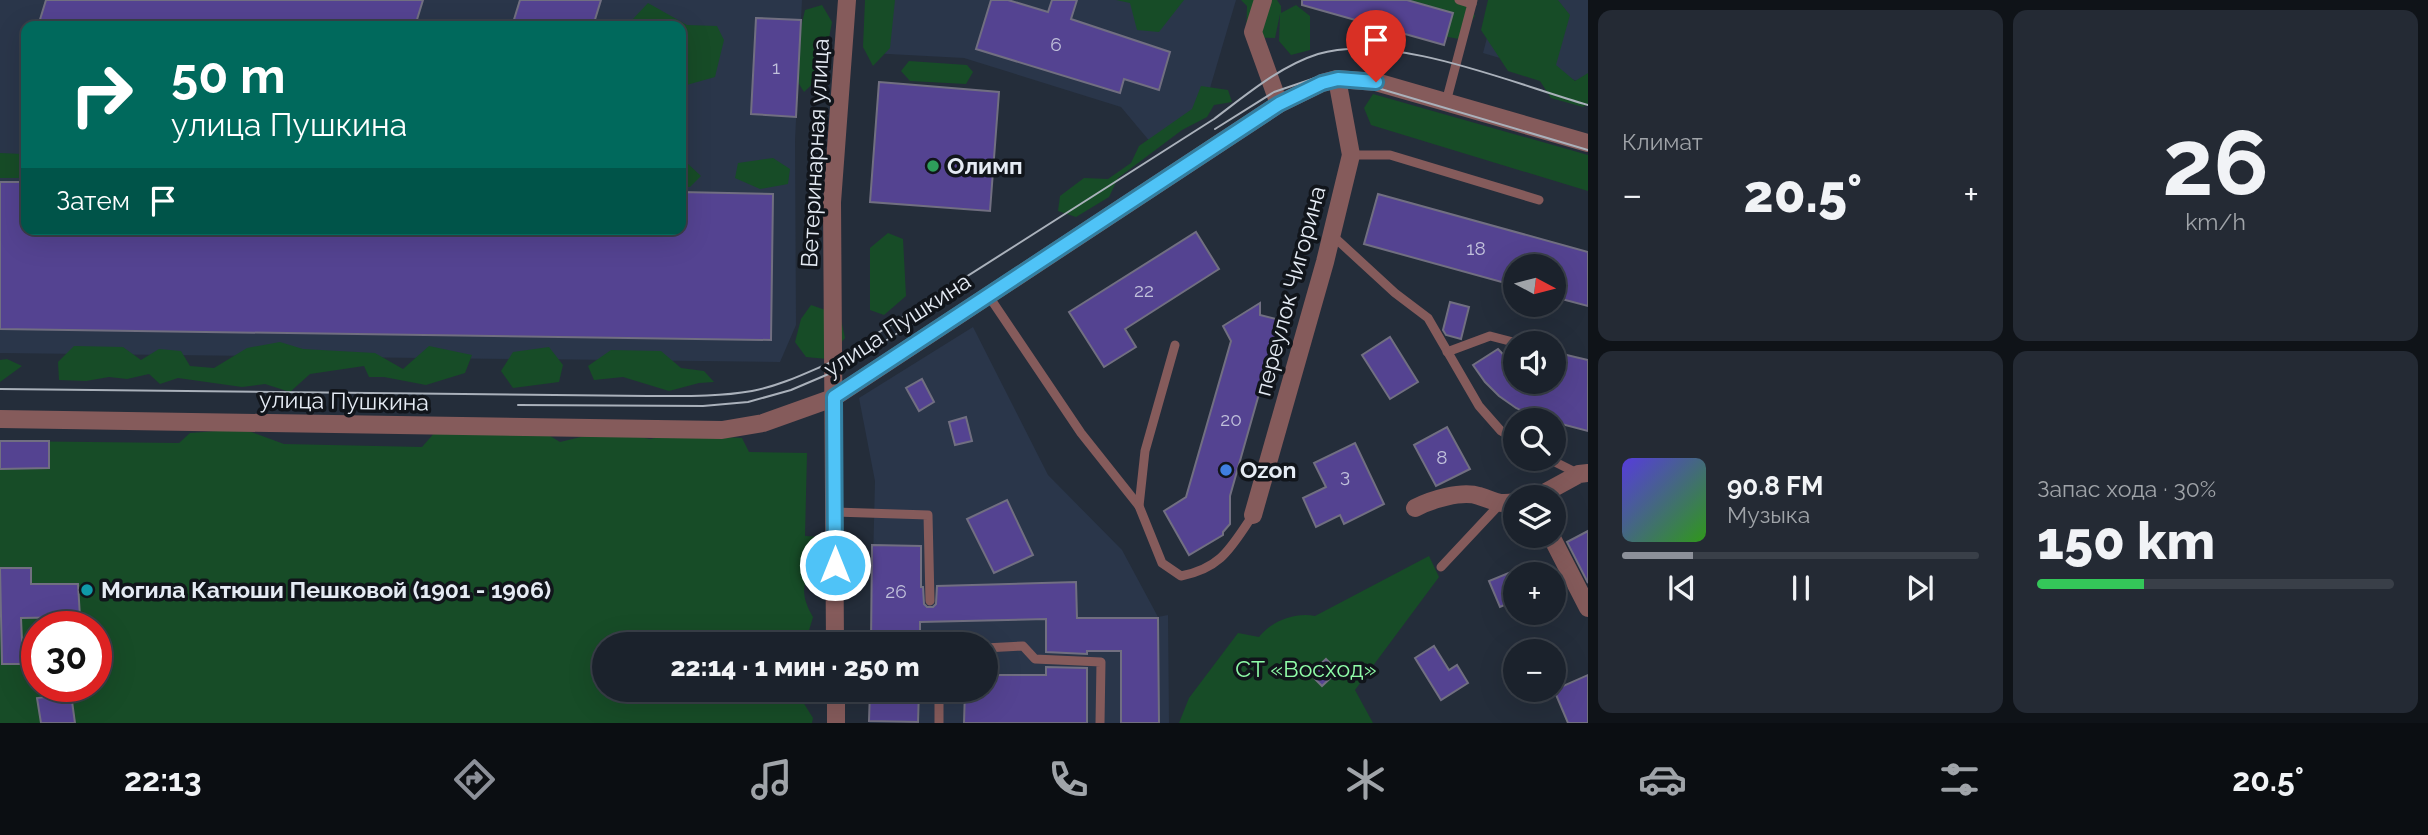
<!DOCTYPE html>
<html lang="ru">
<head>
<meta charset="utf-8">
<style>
  :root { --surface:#1b222c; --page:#242a34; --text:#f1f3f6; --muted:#a0a4a9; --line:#393f48; --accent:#8c9099 }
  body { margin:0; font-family:Raleway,sans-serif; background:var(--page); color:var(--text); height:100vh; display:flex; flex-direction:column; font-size:26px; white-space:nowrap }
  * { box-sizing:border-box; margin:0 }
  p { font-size:23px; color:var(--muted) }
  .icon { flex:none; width:38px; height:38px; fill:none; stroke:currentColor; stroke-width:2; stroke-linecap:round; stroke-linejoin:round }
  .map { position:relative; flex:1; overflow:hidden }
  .sheet { display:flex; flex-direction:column; gap:10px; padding:10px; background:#0f1318; width:840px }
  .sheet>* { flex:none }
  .guide { position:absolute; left:21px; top:21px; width:665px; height:214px; border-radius:14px; box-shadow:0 7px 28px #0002,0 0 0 2px var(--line); background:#00695c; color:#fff; overflow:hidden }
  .needle { width:46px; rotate:97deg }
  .fabs { position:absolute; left:1503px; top:254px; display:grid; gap:14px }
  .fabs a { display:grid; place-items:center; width:63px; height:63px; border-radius:50%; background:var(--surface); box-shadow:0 7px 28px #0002,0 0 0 2px var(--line); font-size:35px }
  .speed { position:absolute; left:21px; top:611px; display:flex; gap:14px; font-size:35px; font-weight:700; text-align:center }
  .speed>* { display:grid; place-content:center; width:91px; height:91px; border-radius:50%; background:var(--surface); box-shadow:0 7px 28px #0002,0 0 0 2px var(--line); line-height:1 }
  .speed .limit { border:10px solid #d22; background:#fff; color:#111 }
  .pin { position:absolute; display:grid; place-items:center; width:60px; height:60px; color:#fff; margin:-72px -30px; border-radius:50% 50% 50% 0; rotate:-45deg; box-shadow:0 0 7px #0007 }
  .pin .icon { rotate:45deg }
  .me { position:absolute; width:77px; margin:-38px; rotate:0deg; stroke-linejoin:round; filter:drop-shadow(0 0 5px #0008) }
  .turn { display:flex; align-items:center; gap:24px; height:147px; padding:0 35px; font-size:32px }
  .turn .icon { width:91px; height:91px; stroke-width:2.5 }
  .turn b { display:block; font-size:49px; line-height:60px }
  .then { display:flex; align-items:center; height:66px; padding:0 35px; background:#0003; gap:14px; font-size:26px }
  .big { font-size:52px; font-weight:800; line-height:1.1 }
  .sheet .tile { flex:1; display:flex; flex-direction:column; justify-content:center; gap:10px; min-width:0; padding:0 24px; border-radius:14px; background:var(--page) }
  .sheet .dial { align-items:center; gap:0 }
  .dial b { font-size:91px; line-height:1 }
  .song { display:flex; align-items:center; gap:21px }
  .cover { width:84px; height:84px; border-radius:10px; background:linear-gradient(135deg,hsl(250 70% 55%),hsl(110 70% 35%)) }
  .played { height:7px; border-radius:4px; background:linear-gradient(90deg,var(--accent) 20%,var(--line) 20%) }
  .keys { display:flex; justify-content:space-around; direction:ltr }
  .heat { display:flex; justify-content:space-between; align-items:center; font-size:38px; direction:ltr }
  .charge { height:10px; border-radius:5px; background:linear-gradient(90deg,#34c759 30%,var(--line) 0) }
  .sheet .tiles { flex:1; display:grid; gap:10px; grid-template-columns:repeat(2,1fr) }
  .trip { position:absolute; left:592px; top:632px; width:406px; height:70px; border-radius:35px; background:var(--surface); box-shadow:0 7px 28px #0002,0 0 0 2px var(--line); font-weight:800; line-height:70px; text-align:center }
  .menu { display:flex; height:112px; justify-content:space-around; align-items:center; background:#0b0e12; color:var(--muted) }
  .menu .icon { width:49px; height:49px }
  .menu .active { color:var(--accent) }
  .menu b { font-size:32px; color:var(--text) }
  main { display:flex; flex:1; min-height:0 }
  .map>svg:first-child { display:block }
</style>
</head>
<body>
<main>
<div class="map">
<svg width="1588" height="723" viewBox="0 0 1588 723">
  <rect width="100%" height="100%" fill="#242d3a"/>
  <!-- built -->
  <g fill="#2a364a" fill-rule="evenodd">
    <path d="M0,0H802L795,140L796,325L780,362L0,353ZM26,26H681V229H26Z"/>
    <polygon points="875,0 1236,0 1205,105 1152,144 1121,107 964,58 870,53"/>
    <polygon points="1497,0 1588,0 1588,84 1483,53"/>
    <polygon points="973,327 1048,475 1122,550 1158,617 1168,615 1169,723 869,723 870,690 985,690 985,644 871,644 875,481 859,398"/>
  </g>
  <!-- green -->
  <g fill="#174c27" fill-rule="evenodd">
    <polygon points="865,0 895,0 890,48 873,66 863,47"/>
    <polygon points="1116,0 1184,0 1159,32 1137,30 1130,3"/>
    <polygon points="1241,0 1277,0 1281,6 1281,13 1296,5 1310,16 1310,50 1291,55 1279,41 1280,14 1275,38 1246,37 1247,6"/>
    <polygon points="1402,0 1467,0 1475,16 1459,39 1443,36"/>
    <polygon points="1488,0 1558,0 1570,15 1556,65 1575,81 1588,73 1588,104 1583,107 1551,98 1540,81 1508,71 1481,30"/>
    <polygon points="648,3 687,25 717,26 724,40 715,77 683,86 681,82 681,26 632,26 632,20"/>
    <polygon points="822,5 832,22 822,75 804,92 791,71 805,10"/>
    <polygon points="909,61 967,65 973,72 966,84 910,81 901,71"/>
    <polygon points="1201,86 1228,90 1232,102 1214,105 1207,117 1182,130 1118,178 1109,197 1076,217 1058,211 1060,196 1084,178 1108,179 1131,163 1139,146 1192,109"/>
    <polygon points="1373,94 1588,155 1588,191 1371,125 1364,108"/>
    <polygon points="0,153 23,154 26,158 26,174 23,178 0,178"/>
    <polygon points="773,158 790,169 788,184 760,189 735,178 738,163"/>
    <polygon points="681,163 687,163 701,176 690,187 681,187"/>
    <polygon points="888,233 903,239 906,296 884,315 870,310 870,248"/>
    <polygon points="811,305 840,315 845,338 827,359 806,357 795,342 801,319"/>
    <polygon points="280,342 303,349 375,353 403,369 429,346 472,355 465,373 426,385 384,377 369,377 364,366 310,374 290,392 265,384 242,387 178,378 160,384 149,374 127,379 109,377 86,381 59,380 58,362 74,346 123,347 141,360 159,349 181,351 190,366 214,368 247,348"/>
    <polygon points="549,347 563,365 559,382 513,388 501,371 513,352"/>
    <polygon points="611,350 661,351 681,368 704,371 714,382 699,383 669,391 623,377 594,380 588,366"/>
    <polygon points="7,359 22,366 0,382 0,360"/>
    <path d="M243,429L284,444L422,447L436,431H542L560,442L589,435L620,433L650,439L672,434L742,438L749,452L807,453L805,536L822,537L825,551C807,576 795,586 813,617L805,644H604V690H803V702L813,718L812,723H0V441L179,443L190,433ZM37,626H96V686H37Z"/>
    <path d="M1429,556L1439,577L1355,690L1373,723H1179L1189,698L1238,633L1259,637C1271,621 1296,612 1315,616Z"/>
  </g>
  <!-- building -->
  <g fill="#544391" stroke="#716f81" stroke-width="2">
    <polygon points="46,0 423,0 415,26 38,26"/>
    <polygon points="520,0 601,0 593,26 512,26"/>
    <polygon points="991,0 1008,0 1048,12 1052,0 1077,0 1071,19 1170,52 1159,90 1124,79 1120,93 976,49"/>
    <polygon points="1302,0 1407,0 1453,13 1444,45 1302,5"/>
    <polygon points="756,18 801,20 796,117 751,114"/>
    <polygon points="879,82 999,92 990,211 870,202"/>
    <polygon points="0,182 26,182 26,229 681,229 681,192 773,194 771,340 0,329"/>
    <polygon points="1378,194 1588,252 1588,306 1554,297 1554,266 1516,266 1516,286 1364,244"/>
    <polygon points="1196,232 1219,269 1125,329 1136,347 1104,367 1069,312"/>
    <polygon points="1450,302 1469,307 1461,339 1446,335 1443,330"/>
    <polygon points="1260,303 1260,315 1280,320 1230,496 1230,524 1223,532 1223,535 1189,555 1164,511 1186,497 1231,341 1223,326"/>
    <polygon points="1390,337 1418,382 1390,399 1362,355"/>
    <polygon points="1498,349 1516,368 1516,382 1554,382 1554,352 1588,360 1588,431 1535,417 1516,408 1499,396 1485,382 1473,365"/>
    <polygon points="922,379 934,402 919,411 906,388"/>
    <polygon points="966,417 972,441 955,445 949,422"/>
    <polygon points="1447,427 1470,469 1436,486 1414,445"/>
    <polygon points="0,441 49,441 49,468 0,469"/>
    <polygon points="1355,443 1384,504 1344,524 1340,515 1316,527 1303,498 1326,487 1314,463"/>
    <polygon points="1007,500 1033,555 994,573 967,519"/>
    <polygon points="1588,531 1588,583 1567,542"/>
    <polygon points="872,545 921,546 921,587 923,587 924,604 927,607 933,607 936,604 937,586 1076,582 1077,618 1158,618 1159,723 1121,723 1121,651 1087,651 1087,654 1046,652 1046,619 920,622 920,644 871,644"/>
    <polygon points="0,568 31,568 31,584 78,584 80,617 21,618 23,664 2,664"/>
    <polygon points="1516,570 1516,600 1500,607 1489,581"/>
    <polygon points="1434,646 1449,670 1457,665 1468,683 1441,700 1415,658"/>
    <polygon points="1326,659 1338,671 1322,686 1310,674"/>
    <polygon points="1046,667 1087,668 1087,723 964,723 965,690 985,690 985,675 1046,675"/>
    <polygon points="1588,675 1588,723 1568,723 1554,690"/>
    <polygon points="870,690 919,690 918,722 869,721"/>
    <polygon points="71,694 75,723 41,723 37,698"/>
  </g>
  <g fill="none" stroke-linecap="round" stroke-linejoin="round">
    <!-- service -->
    <g stroke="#855b5b" stroke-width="9">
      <polyline points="1459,0 1472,4"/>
      <polyline points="1446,102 1473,0"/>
      <polyline points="1351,155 1390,155 1539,200"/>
      <polyline points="1333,236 1395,293 1428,318 1479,406 1501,431 1516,440"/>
      <polyline points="988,295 1081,433 1139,506"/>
      <path d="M1175,345L1145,451L1139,506L1162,563L1181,576C1222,568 1231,547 1253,515"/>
      <polyline points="1447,352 1490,336 1517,343"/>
      <polyline points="1547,458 1579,474"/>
      <polyline points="835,512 928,515 930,601"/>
      <polyline points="1441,567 1500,504"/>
      <polyline points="985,648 1023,646 1035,659 1101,662 1100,723"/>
      <polyline points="939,723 939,690"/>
    </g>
    <!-- minor -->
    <g stroke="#855b5b" stroke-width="18">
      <polyline points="1263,0 1253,32 1279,104"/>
      <polyline points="0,419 722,430 763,423 833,398 1279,104 1322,83 1337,79 1376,82 1588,143"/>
      <polyline points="1537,497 1579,474 1588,473"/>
      <path d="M1415,508C1430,500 1462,490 1479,496C1497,501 1495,505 1516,502"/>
      <polyline points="1253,515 1325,262 1351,155 1337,79"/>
      <polyline points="1551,536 1588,608"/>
      <polyline points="835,644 832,202 847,0"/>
      <polyline points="836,690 836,723"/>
    </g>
    <!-- tram -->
    <g stroke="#aab1bb" stroke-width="2">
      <polyline points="1215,129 1274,92 1321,76 1374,87 1588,150"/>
      <path d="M0,389L648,396C683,396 718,397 752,391C780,386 808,372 834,361L1214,119C1246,95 1280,66 1318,54C1393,32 1514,84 1588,105"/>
      <polyline points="518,405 703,406 748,402 791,390 845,367 921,318"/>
    </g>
  </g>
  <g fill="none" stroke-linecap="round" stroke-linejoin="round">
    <!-- route casing -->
    <g stroke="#337fa1" stroke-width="18">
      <polyline id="route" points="835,565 834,397 1279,104 1322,83 1338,79 1376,82"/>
    </g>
    <!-- route -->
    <use href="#route" stroke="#4fc3f7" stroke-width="12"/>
  </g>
  <!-- markers -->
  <circle fill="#2e9e5b" stroke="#11151b" stroke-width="2.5" cx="933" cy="166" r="7"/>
  <circle fill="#3f7fe0" stroke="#11151b" stroke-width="2.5" cx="1226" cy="470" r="7"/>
  <circle fill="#0f9aa8" stroke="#11151b" stroke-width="2.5" cx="87" cy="590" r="7"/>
  <g text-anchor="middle" stroke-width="7" stroke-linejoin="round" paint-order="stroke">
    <!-- number labels -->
    <g font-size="19" fill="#c1c1db">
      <text x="1056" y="51">6</text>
      <text x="776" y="74">1</text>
      <text x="1476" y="255">18</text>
      <text x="1144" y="297">22</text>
      <text x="1231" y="426">20</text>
      <text x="1442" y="464">8</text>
      <text x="1345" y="482">3</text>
      <text x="896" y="598">26</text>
    </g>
    <!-- street labels -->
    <g font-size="23" fill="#e5ebf4" stroke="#11151b">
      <text transform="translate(815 153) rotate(-87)" y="8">Ветеринарная улица</text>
      <text transform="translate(1290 291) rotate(-75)" y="8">переулок Чигорина</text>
      <text transform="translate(897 325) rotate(-33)" y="8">улица Пушкина</text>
      <text transform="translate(344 401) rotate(1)" y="8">улица Пушкина</text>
    </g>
    <!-- poi labels -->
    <g font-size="23" font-weight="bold" fill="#e5ebf4" stroke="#11151b" text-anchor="start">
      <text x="947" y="174">Олимп</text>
      <text x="1240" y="478">Ozon</text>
      <text x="101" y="598">Могила Катюши Пешковой (1901 - 1906)</text>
    </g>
    <!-- park labels -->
    <g font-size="23" fill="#90fda9" stroke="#11151b">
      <text x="1306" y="677">СТ «Восход»</text>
    </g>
  </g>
</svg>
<div class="fabs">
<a><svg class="needle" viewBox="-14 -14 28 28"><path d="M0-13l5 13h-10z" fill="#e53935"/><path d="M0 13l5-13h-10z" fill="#a0a4a9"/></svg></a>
<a><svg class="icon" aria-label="sound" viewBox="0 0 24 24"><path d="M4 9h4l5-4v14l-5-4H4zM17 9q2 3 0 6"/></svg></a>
<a><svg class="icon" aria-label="search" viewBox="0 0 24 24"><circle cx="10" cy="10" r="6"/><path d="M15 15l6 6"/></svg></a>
<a><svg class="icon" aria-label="layers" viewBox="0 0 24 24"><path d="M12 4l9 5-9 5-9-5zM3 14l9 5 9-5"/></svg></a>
<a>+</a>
<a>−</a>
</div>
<div class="speed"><div class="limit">30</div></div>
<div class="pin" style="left:1376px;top:82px;background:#d93025"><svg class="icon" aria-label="arrive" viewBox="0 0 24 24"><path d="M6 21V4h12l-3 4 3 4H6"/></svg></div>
<svg class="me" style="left:835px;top:565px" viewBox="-20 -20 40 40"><circle r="17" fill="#4fc3f7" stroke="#fff" stroke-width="3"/><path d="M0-11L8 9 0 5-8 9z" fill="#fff"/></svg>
<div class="trip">22:14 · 1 мин · 250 m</div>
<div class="guide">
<div class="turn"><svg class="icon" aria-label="right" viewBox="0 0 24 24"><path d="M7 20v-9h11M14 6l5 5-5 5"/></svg><div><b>50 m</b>улица Пушкина</div></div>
<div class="then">Затем<svg class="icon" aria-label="arrive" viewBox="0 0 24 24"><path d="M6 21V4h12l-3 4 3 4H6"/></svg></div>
</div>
</div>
<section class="sheet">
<div class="tiles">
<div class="tile"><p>Климат</p>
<div class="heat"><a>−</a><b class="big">20.5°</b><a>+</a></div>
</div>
<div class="tile dial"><b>26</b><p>km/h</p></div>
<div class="tile">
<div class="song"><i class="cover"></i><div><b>90.8 FM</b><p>Музыка</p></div></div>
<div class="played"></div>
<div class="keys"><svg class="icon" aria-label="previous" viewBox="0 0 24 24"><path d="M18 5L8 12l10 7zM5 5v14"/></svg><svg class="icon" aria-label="pause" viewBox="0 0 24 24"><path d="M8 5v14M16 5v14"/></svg><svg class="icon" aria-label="next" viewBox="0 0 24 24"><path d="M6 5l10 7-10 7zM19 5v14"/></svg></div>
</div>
<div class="tile"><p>Запас хода · 30%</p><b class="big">150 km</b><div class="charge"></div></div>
</div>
</section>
</main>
<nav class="menu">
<b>22:13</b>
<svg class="icon active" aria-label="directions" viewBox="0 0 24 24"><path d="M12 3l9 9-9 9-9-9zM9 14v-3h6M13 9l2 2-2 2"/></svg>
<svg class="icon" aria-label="music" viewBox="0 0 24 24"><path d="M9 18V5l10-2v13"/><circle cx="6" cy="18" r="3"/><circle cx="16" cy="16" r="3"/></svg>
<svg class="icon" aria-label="phone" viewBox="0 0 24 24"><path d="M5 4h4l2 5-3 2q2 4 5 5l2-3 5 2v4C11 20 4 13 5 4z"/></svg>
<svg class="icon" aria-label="climate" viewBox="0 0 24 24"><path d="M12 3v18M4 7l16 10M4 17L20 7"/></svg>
<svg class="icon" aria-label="car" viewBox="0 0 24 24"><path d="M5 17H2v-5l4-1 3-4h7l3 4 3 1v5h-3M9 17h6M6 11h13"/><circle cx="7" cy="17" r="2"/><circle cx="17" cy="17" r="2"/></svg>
<svg class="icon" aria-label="filters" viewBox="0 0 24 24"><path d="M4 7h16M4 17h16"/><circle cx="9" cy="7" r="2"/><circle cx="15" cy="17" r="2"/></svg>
<b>20.5°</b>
</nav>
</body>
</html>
